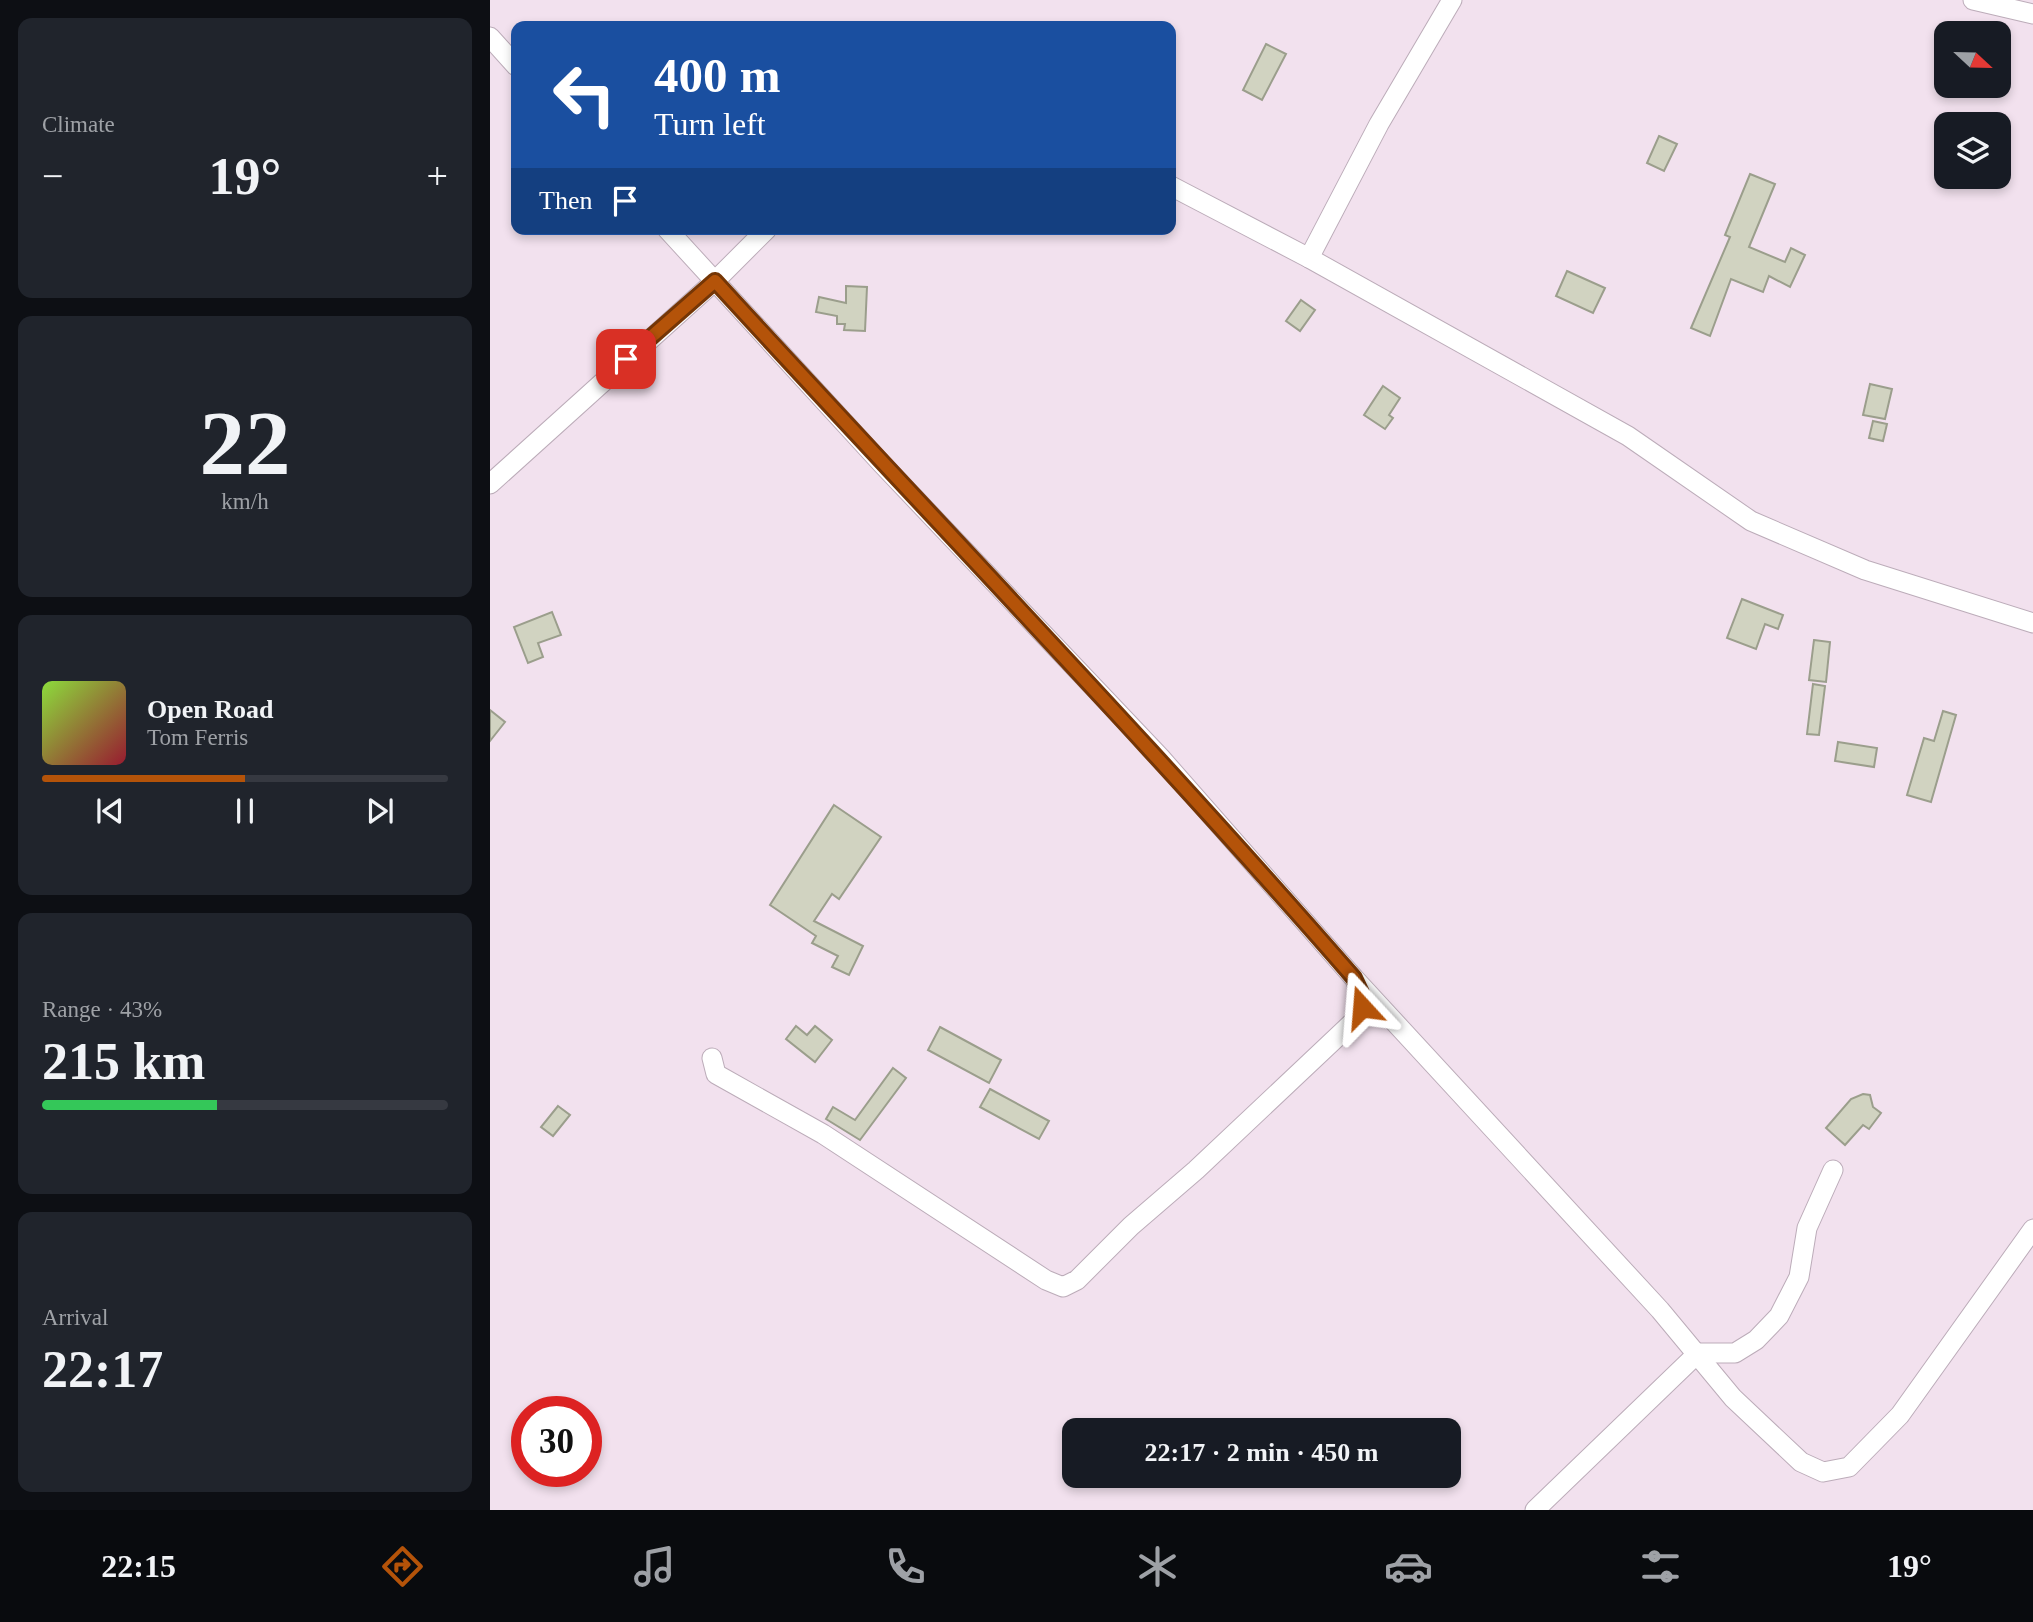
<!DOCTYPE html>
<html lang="en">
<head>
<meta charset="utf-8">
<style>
  :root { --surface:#171b24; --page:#20242c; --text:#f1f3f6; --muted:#9ea1a6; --line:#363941; --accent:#b45309 }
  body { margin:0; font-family:Georgia,serif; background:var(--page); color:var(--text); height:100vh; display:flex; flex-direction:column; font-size:26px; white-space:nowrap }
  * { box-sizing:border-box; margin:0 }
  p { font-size:23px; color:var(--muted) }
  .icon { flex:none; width:38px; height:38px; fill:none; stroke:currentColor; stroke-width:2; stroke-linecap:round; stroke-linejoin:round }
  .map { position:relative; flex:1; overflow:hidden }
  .panel { display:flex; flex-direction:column; gap:18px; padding:18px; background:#0d0f14; width:490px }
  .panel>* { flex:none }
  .guide { position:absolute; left:21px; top:21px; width:665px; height:214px; border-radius:14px; box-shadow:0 4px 10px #0003; background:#1a4fa0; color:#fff; overflow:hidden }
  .needle { width:46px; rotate:112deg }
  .fabs { position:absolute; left:1444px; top:21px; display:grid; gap:14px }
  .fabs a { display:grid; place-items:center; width:77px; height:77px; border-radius:14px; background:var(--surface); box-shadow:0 4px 10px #0003; font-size:35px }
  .speed { position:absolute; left:21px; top:1396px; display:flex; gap:14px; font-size:35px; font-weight:700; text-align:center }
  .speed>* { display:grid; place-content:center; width:91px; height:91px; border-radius:50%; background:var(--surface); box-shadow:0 4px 10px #0003; line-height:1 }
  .speed .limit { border:10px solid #d22; background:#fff; color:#111 }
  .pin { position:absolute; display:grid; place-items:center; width:60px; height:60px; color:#fff; margin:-30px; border-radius:14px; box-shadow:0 4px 10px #0006 }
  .me { position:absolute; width:77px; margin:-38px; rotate:341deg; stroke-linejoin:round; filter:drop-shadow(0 0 5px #0008) }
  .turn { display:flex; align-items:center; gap:24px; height:147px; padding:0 28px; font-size:32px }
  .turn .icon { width:91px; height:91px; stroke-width:2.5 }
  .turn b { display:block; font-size:49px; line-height:60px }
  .then { display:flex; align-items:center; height:66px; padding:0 28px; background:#0003; gap:14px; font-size:26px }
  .big { font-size:52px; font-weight:800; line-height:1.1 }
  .panel .tile { flex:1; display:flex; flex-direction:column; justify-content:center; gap:10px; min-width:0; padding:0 24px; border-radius:14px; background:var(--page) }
  .panel .dial { align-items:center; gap:0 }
  .dial b { font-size:91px; line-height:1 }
  .song { display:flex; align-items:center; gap:21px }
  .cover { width:84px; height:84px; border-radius:10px; background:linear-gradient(135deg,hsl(90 70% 55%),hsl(350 70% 35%)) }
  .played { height:7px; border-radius:4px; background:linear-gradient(90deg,var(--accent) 50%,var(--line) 50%) }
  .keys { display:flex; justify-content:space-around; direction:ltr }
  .heat { display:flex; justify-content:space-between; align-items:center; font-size:38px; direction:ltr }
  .charge { height:10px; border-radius:5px; background:linear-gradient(90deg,#34c759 43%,var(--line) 0) }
  .trip { position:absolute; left:572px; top:1418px; width:399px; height:70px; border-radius:14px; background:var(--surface); box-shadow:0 4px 10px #0003; font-weight:800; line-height:70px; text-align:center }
  .tabs { display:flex; height:112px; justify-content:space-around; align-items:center; background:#090b0e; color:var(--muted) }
  .tabs .icon { width:49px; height:49px }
  .tabs .current { color:var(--accent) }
  .tabs b { font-size:32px; color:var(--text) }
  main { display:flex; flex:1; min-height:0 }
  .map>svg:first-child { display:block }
</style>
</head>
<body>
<main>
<section class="panel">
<div class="tile"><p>Climate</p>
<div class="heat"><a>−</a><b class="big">19°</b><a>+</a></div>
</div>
<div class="tile dial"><b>22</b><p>km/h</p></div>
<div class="tile">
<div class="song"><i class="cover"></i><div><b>Open Road</b><p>Tom Ferris</p></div></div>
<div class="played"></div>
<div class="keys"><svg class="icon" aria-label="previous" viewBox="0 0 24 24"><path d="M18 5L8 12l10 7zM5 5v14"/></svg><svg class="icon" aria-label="pause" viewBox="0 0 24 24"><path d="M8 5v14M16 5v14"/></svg><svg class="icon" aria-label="next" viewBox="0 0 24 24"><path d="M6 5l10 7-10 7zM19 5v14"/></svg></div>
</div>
<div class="tile"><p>Range · 43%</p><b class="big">215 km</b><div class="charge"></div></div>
<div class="tile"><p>Arrival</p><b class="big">22:17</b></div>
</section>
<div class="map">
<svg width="1543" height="1510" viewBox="0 0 1543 1510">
  <rect width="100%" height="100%" fill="#f2e1ee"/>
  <!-- building -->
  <g fill="#d1d3c1" stroke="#9b9e8c" stroke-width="2">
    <polygon points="776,44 796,54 772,100 753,90"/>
    <polygon points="1169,136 1187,144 1174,171 1157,163"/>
    <polygon points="1260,174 1285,184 1259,247 1295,262 1301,248 1315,255 1300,287 1279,276 1273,292 1241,279 1220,336 1201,328 1240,237 1235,235"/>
    <polygon points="1077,271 1115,288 1103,313 1066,296"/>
    <polygon points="356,286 377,287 375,331 354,330 355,324 347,324 347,316 326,312 329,297 356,303"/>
    <polygon points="811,300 825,310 810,331 796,321"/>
    <polygon points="1380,384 1402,389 1395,419 1373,415"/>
    <polygon points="893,386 910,398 899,415 903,418 895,429 874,415"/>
    <polygon points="1383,421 1397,424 1393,441 1379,438"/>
    <polygon points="1252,599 1293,615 1288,629 1275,624 1266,649 1237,638"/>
    <polygon points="62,612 71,635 48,643 53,657 38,663 24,627"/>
    <polygon points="1324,640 1340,642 1336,682 1319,680"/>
    <polygon points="1323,684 1335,686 1329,735 1317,734"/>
    <polygon points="0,710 15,722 0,741"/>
    <polygon points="1453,711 1466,715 1441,802 1417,795 1434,738 1444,741"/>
    <polygon points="1348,742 1387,748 1384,767 1345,761"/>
    <polygon points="344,805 391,837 349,899 342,894 324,921 373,946 359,975 342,967 348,956 322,943 326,936 280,905"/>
    <polygon points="306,1026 317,1035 325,1026 342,1040 325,1062 296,1039"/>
    <polygon points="450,1027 511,1060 499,1083 438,1050"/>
    <polygon points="403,1068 416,1078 370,1140 336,1119 343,1107 365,1120"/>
    <polygon points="500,1089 559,1121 549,1139 490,1107"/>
    <polygon points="1373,1094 1380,1095 1383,1107 1391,1113 1379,1129 1373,1125 1355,1145 1336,1128 1361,1099"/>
    <polygon points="68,1106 80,1115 63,1136 51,1127"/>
  </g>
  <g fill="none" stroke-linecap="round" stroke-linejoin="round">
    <!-- minor casing -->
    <g stroke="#bcacb9" stroke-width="21">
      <g id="minor">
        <polyline points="1483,0 1543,14"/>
        <polyline points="0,37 26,66"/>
        <polyline points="681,186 819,258 1138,436 1261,521 1375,570 1543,623"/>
        <polyline points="177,229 392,464 670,757 864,978 1170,1310 1243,1398 1311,1462 1333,1472 1359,1467 1410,1415 1543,1229"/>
        <polyline points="819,258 889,124 962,0"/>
        <polyline points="0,484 225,281 277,229"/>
        <polyline points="222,1058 226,1074 333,1134 556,1280 573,1287 587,1280 641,1226 706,1170 864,1021 872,1007 866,981"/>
        <polyline points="1045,1510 1208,1353 1245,1353 1266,1340 1289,1316 1309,1277 1317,1228 1343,1170"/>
      </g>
    </g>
    <!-- minor -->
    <use href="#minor" stroke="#fff" stroke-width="19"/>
  </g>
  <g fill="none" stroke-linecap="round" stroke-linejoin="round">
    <!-- route casing -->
    <g stroke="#753606" stroke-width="18">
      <path id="route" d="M136,359L225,281C438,514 657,740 864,978L872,995V1007"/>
    </g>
    <!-- route -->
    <use href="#route" stroke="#b45309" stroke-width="12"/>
  </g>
</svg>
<div class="fabs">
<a><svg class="needle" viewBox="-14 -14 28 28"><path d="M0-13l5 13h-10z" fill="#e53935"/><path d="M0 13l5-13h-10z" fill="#9ea1a6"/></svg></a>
<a><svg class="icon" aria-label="layers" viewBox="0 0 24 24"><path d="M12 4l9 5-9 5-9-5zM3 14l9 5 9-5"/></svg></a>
</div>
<div class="speed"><div class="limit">30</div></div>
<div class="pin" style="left:136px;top:359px;background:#d93025"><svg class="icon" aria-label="arrive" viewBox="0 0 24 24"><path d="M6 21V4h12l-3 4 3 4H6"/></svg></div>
<svg class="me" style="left:872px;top:1007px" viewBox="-20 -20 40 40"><path d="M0-17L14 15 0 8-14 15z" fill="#b45309" stroke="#fff" stroke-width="4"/></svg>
<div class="trip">22:17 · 2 min · 450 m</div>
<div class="guide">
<div class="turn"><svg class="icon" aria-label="left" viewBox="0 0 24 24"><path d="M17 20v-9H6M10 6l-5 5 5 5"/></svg><div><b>400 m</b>Turn left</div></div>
<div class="then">Then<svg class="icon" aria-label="arrive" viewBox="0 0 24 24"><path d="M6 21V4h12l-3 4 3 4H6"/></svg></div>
</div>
</div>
</main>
<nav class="tabs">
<b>22:15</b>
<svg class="icon current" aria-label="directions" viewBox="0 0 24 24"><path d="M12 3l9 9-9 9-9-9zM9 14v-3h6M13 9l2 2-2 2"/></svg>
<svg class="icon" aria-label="music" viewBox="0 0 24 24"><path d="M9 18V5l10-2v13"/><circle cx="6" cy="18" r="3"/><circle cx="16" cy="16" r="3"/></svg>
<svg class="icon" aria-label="phone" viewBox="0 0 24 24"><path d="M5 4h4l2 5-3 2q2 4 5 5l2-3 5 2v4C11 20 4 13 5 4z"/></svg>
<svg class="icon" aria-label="climate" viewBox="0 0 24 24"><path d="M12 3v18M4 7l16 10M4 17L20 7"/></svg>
<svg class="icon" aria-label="car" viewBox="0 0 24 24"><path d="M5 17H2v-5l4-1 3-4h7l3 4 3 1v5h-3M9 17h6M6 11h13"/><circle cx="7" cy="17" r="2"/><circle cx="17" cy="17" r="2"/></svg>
<svg class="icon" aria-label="filters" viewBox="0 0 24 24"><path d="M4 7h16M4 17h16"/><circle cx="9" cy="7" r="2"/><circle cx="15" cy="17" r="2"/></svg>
<b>19°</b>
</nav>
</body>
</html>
